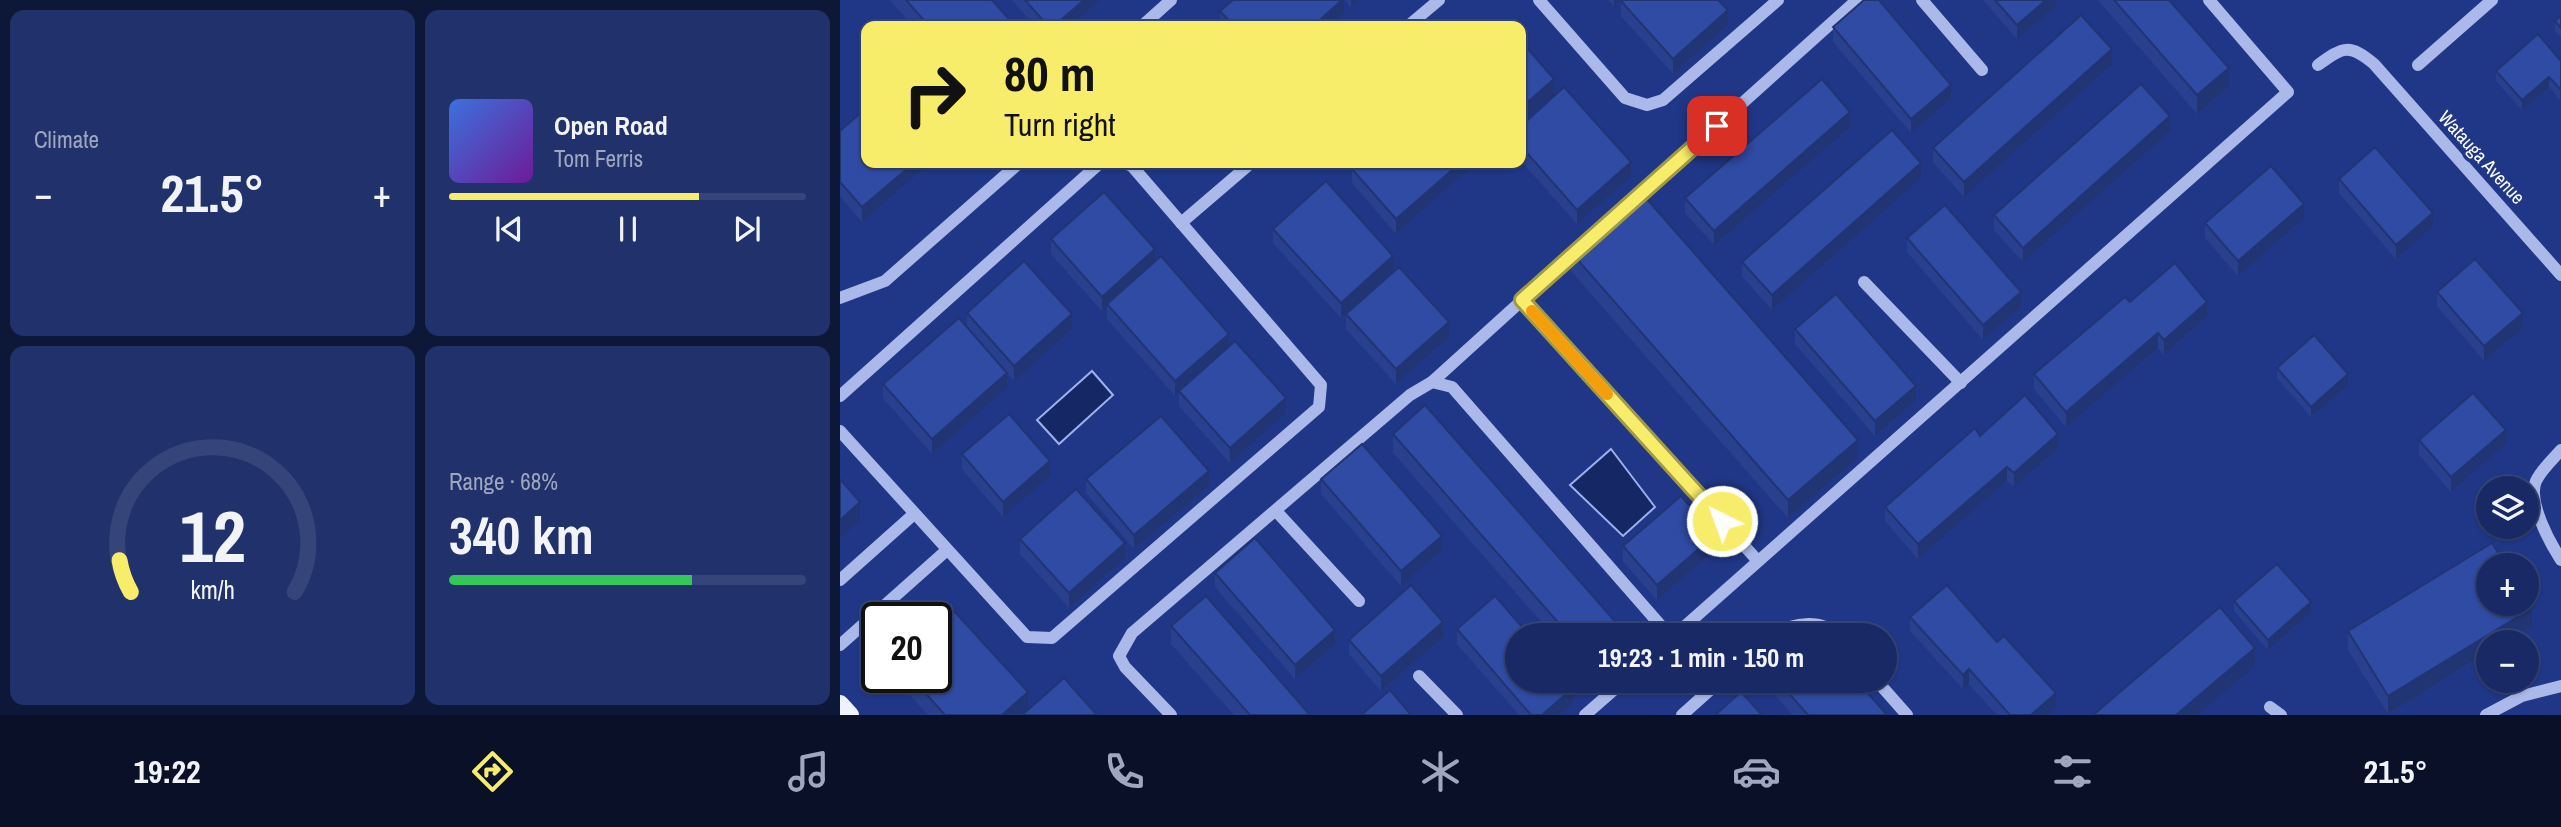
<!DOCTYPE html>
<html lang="en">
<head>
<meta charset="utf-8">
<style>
  :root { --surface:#182965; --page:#21316b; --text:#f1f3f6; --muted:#9fa6bf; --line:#364579; --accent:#f8ed6a }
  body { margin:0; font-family:"Archivo Narrow",sans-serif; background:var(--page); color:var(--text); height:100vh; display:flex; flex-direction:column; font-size:26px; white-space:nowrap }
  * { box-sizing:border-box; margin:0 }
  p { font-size:23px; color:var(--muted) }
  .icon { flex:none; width:38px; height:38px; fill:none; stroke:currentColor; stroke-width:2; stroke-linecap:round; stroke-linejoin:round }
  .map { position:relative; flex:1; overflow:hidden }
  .drawer { display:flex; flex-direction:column; gap:10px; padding:10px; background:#0d1738; width:840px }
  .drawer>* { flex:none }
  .banner { position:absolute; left:21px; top:21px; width:665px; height:147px; border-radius:14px; box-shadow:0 2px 5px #0004,0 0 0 2px var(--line); background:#f8ed6a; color:#111; overflow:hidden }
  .fabs { position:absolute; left:1636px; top:476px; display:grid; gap:14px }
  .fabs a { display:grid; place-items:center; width:63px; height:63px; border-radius:50%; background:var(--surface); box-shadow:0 2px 5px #0004,0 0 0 2px var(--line); font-size:35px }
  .speed { position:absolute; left:21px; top:602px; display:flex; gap:14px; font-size:35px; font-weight:700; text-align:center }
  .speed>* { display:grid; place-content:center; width:91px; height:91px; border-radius:50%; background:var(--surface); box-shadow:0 2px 5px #0004,0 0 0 2px var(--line); line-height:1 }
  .speed .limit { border:4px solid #111; border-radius:10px; background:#fff; color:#111 }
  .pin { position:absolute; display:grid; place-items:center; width:60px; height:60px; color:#fff; margin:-30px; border-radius:14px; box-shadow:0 4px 10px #0006 }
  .me { position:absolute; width:77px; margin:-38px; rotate:318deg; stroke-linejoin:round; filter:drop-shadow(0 0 5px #0008) }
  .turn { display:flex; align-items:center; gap:24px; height:147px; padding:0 28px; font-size:32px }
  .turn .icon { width:91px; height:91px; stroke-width:2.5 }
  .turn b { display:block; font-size:49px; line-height:60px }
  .big { font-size:52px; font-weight:700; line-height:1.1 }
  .drawer .tile { flex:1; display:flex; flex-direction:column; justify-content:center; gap:10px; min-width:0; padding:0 24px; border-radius:14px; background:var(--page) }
  .drawer .dial { align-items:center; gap:0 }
  .dial svg { height:182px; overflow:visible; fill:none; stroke:var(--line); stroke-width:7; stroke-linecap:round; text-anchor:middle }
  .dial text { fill:var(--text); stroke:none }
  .song { display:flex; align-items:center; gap:21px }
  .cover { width:84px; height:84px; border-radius:10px; background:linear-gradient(135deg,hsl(220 70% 55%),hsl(280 70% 35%)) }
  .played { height:7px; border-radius:4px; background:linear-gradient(90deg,var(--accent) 70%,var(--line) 70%) }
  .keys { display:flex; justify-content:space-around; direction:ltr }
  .heat { display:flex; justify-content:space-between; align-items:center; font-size:38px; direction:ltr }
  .charge { height:10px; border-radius:5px; background:linear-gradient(90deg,#34c759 68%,var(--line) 0) }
  .drawer .tiles { flex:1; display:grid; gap:10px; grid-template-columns:repeat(2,1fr) }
  .trip { position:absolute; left:665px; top:623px; width:392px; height:70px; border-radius:35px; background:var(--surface); box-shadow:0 2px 5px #0004,0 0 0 2px var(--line); font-weight:700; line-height:70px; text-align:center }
  .tabs { display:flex; height:112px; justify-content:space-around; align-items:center; background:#0a1028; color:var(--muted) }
  .tabs .icon { width:49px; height:49px }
  .tabs .selected { color:var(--accent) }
  .tabs b { font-size:32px; color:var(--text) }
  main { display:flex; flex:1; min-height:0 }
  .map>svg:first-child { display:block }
</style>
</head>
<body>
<main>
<section class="drawer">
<div class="tiles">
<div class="tile"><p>Climate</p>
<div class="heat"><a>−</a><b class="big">21.5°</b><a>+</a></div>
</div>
<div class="tile">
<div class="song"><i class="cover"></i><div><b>Open Road</b><p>Tom Ferris</p></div></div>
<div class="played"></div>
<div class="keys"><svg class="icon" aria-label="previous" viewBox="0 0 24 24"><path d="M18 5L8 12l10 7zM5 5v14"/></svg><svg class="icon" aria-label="pause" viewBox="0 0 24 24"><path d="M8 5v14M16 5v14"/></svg><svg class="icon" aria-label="next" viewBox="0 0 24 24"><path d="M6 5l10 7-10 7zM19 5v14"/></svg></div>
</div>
<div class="tile dial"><svg viewBox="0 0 100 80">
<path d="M14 69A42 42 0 1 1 86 69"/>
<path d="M14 69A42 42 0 0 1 9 55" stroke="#f8ed6a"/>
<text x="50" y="56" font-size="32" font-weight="700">12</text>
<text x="50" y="72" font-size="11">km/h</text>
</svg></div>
<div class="tile"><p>Range · 68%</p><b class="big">340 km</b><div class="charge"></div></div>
</div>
</section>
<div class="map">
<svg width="1721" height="715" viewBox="0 0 1721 715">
  <rect width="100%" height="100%" fill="#203787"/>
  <!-- water -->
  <g fill="#162766" stroke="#9db1ec" stroke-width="2">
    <polygon points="252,371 273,395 219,444 197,420"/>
    <polygon points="771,449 815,507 783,536 730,485"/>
  </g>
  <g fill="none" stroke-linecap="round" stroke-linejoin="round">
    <!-- minor -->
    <g stroke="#aab9ea" stroke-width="12">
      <polyline points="699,0 785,98 807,105 823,100 938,0"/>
      <polyline points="1082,0 1142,70"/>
      <polyline points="302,26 331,0"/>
      <polyline points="568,26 599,0"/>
      <path d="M1478,65C1503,47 1509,43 1534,64L1721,275"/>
      <polyline points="1578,65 1652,0"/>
      <polyline points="790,204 1017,0"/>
      <polyline points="341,223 411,163"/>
      <polyline points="1024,282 1121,383"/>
      <polyline points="0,298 45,281 179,163"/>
      <polyline points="682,300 918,561"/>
      <polyline points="592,382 612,387 829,635"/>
      <polyline points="0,396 260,163"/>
      <polyline points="0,431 187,637 212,638 479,407 481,385 292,166 284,163"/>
      <path d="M1721,450C1713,459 1701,470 1696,481C1687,501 1710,543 1721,560"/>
      <polyline points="436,511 519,601"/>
      <polyline points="0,580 74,514"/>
      <polyline points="835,635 1448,92 1369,0"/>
      <path d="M934,635C951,623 981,618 996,635"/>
      <polyline points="0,645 107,550"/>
      <polyline points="579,676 617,715"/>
      <polyline points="1037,681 1067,715"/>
      <polyline points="1430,707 1441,715"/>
      <polyline points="331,715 285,667 279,656 292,633 570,395 592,382 742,246"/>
      <polyline points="745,715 784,681"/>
      <polyline points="842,715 880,681"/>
      <polyline points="1646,715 1682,696 1721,686"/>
    </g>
    <!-- major -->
    <polyline stroke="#eef1fe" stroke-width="18" points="0,704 10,715"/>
  </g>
  <!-- wall -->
  <g fill="#28408d">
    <polygon points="50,0 152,0 175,26 73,26"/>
    <polygon points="172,0 260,0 230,26 195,26"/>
    <polygon points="504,0 504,13 489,26 380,26 380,11"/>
    <polygon points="505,0 519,0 511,7"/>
    <polygon points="768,0 781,0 774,6"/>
    <polygon points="1143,0 1216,0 1216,6 1177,39"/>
    <polygon points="1258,0 1329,0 1389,86 1357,114"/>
    <polygon points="781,1 888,25 833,74 781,16"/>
    <polygon points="1721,16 1721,38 1715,31 1715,21"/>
    <polygon points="993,27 1111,99 1071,133 993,42"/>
    <polygon points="1721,61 1720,100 1709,87 1682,110 1656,81 1656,71"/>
    <polygon points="1272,64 1124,197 1093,162 1093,148"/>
    <polygon points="681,126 791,177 737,224 681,161"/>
    <polygon points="1010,127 874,245 845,213 845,198"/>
    <polygon points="0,131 81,163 81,171 22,222 0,196"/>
    <polygon points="1330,131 1183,262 1154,230 1154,215"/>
    <polygon points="636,163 556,234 512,183 512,169"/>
    <polygon points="1081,178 932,310 902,276 902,262"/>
    <polygon points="1499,179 1593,227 1556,259 1499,193"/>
    <polygon points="1464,218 1398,276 1365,238 1365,223"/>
    <polygon points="433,229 553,270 501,318 433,243"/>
    <polygon points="1067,238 1181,307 1143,340 1067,252"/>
    <polygon points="211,239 315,262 446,413 390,463 339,406 339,392 335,396 267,319 267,306 262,311 211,254"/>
    <polygon points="730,251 1018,458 948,518 730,270"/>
    <polygon points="1597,292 1683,328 1644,361 1597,306"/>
    <polygon points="1290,302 1367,316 1324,355 1318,348 1226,427 1194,389 1194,374"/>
    <polygon points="127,313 232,329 174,381 127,327"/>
    <polygon points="506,314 609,337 556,384 506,329"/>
    <polygon points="955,329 1076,400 1035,436 955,344"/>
    <polygon points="1437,368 1508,385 1471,417 1437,378"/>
    <polygon points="43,384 167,388 92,454 43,398"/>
    <polygon points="553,434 780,635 713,635 553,453"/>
    <polygon points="1140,436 1218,448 1174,487 1167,481 1078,559 1045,521 1045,507"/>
    <polygon points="1579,440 1666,444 1611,492 1579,455"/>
    <polygon points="122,454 210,476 163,517 122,469"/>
    <polygon points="246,479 369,486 294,549 246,493"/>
    <polygon points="481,479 602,550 561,586 481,494"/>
    <polygon points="180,539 285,558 229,608 180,554"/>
    <polygon points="783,546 875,550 817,600 783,561"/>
    <polygon points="375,573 495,644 455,679 375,587"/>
    <polygon points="1394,601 1471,612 1428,650 1394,611"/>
    <polygon points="1070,617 1157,642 1216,708 1208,715 1157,715 1129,684 1123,689 1070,631"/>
    <polygon points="331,626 470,715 394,715 331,644"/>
    <polygon points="1692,626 1548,714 1508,650 1508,631"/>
    <polygon points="617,629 734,702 719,715 679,715 617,644"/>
    <polygon points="603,637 541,691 509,654 509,640"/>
    <polygon points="54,677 96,677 188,710 257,715 88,715"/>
    <polygon points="923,681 1017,681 1047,715 952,715"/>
  </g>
  <!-- shaded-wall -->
  <g fill="#213473">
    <polygon points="244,0 260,0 230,26 214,26"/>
    <polygon points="502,0 504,0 504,13 489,26 473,26"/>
    <polygon points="511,0 519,0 511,7"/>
    <polygon points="774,0 781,0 774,6"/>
    <polygon points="1206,0 1216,0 1216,6 1177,39 1177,25"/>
    <polygon points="888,10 888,25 833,74 833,59"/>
    <polygon points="1272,49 1272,64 1124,197 1124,182"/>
    <polygon points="1389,68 1389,86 1357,114 1357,95"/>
    <polygon points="1709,77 1709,87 1682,110 1682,100"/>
    <polygon points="714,79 714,94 681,123 681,108"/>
    <polygon points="1111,85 1111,99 1071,133 1071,119"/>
    <polygon points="1010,112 1010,127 874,245 874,231"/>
    <polygon points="1330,116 1330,131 1183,262 1183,248"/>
    <polygon points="791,162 791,177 737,224 737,210"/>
    <polygon points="74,163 81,163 81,171 22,222 22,207"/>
    <polygon points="620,163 636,163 556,234 556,219"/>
    <polygon points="1081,163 1081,178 932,310 932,295"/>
    <polygon points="1464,204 1464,218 1398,276 1398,261"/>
    <polygon points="1593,213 1593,227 1556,259 1556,245"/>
    <polygon points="315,249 315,264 267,304 267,306 262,311 262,297"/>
    <polygon points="553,256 553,270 501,318 501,303"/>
    <polygon points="1181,292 1181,307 1143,340 1143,325"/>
    <polygon points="1367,302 1367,316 1324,355 1324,340"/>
    <polygon points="1683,313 1683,328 1644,361 1644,346"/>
    <polygon points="232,314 232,329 174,381 174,366"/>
    <polygon points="609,322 609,337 556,384 556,369"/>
    <polygon points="1318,333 1318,348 1226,427 1226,412"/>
    <polygon points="389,334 389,348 335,396 335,381"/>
    <polygon points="167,373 167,388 92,454 92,439"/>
    <polygon points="1508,374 1508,385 1471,417 1471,407"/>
    <polygon points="1076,386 1076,400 1035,436 1035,421"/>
    <polygon points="446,398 446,413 390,463 390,448"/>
    <polygon points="1666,430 1666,444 1611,492 1611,477"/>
    <polygon points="1218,434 1218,448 1174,487 1174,473"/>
    <polygon points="1018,440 1018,458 948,518 948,500"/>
    <polygon points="210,461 210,476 163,517 163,502"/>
    <polygon points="1167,467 1167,481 1078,559 1078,544"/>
    <polygon points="369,471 369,486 294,549 294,535"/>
    <polygon points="20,502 20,520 0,538 0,520"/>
    <polygon points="875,535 875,550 817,600 817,585"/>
    <polygon points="602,536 602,550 561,586 561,571"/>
    <polygon points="285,543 285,558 229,608 229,593"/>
    <polygon points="1471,602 1471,612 1428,650 1428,640"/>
    <polygon points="1692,608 1692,626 1665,642 1648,642 1648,652 1548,714 1548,696"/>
    <polygon points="603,622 603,637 541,691 541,676"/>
    <polygon points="780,627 780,635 771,635"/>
    <polygon points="495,630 495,644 455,679 455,665"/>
    <polygon points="1415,648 1415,666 1357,715 1336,715"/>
    <polygon points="1129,669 1129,684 1123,689 1123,675"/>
    <polygon points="734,687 734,702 719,715 702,715"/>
    <polygon points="188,692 188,710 182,715 162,715"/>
    <polygon points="1216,693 1216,708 1208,715 1191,715"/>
  </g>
  <!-- building -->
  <g fill="#2f4ba4" stroke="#213473" stroke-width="2">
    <polygon points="66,0 152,0 175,26 89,26"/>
    <polygon points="185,0 244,0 214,26 208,26"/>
    <polygon points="393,0 502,0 473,26 394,26 380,11"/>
    <polygon points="783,0 878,0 888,10 833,59 781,1"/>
    <polygon points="1024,0 1039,0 1111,85 1071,119 993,27"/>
    <polygon points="1155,0 1206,0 1177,25"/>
    <polygon points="1274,0 1329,0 1389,68 1357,95"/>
    <polygon points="1241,15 1272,49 1124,182 1093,148"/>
    <polygon points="1721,16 1721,28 1715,21"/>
    <polygon points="374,19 380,26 365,26"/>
    <polygon points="1698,34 1721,61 1721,90 1709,77 1682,100 1656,71"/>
    <polygon points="681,41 714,79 681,108"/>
    <polygon points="982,79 1010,112 874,231 845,198"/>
    <polygon points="1301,84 1330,116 1183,248 1154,215"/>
    <polygon points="724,87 791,162 737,210 681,146 681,126"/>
    <polygon points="26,108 26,163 74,163 22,207 0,182 0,131"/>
    <polygon points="1052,130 1081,163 932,295 902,262"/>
    <polygon points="1535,147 1593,213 1556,245 1499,179"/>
    <polygon points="519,163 620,163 556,219 512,169"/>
    <polygon points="1431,166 1464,204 1398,261 1365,223"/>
    <polygon points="486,181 553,256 501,303 433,229"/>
    <polygon points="799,190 1018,440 948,500 730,251"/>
    <polygon points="264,192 315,249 262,297 211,239"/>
    <polygon points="1105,205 1181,292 1143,325 1067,238"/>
    <polygon points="321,256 389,334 335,381 267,304"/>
    <polygon points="1635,259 1683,313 1644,346 1597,292"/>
    <polygon points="184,261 232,314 174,366 127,313"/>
    <polygon points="1335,263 1367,302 1324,340 1318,333 1226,412 1194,374 1285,297 1290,302"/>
    <polygon points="559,267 609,322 556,369 506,314"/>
    <polygon points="996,294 1076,386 1035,421 955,329"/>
    <polygon points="119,318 167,373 92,439 43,384"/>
    <polygon points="1474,335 1508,374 1471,407 1437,368"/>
    <polygon points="395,341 446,398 390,448 339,391"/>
    <polygon points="1633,393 1666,430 1611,477 1579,440"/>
    <polygon points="1185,395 1218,434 1174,473 1167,467 1078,544 1045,507 1135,428 1140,436"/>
    <polygon points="585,405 780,627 771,635 729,635 553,434"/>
    <polygon points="169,414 210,461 163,502 122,454"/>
    <polygon points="321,416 369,471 294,535 246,479"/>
    <polygon points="522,444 602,536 561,571 481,479"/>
    <polygon points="0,479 20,502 0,520"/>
    <polygon points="236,489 285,543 229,593 180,539"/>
    <polygon points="841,496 875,535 817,585 783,546"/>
    <polygon points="415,538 495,630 455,665 375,573"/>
    <polygon points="1652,543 1666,565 1648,565 1648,604 1687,604 1687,600 1692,608 1548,696 1508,631"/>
    <polygon points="1437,564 1471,602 1428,640 1394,601"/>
    <polygon points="571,585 603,622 541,676 509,640"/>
    <polygon points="1107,585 1157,642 1164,636 1216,693 1191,715 1170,715 1129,669 1123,675 1070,617"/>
    <polygon points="366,596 470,715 410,715 331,626"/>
    <polygon points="655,596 689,635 677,635 677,681 729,681 734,687 702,715 691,715 617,629"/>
    <polygon points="104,600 188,692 162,715 105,715 71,677 96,677 96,618 84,618"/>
    <polygon points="1380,607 1415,648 1336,715 1253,715"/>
    <polygon points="967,624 977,635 954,635"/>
    <polygon points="224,678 257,715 182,715"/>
    <polygon points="938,681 1017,681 1047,715 968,715"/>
    <polygon points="550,690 571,715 521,715"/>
    <polygon points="901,692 922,715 875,715"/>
  </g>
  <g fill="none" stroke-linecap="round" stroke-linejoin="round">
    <!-- route casing -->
    <g stroke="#a19a45" stroke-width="18">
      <polyline id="route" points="877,126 682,300 882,521"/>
    </g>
    <!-- route -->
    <use href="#route" stroke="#f8ed6a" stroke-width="12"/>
    <!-- slow -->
    <polyline stroke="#f59e0b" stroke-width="12" points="692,311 767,394"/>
  </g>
  <g text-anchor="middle" stroke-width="7" stroke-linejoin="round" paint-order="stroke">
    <!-- street labels -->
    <g font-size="19" fill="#fff" stroke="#203787">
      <text transform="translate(1642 157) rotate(48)" y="7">Watauga Avenue</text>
    </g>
  </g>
</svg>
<div class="fabs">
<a><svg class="icon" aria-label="layers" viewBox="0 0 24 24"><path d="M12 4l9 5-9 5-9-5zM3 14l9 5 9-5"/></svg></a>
<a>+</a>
<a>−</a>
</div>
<div class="speed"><div class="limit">20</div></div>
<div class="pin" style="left:877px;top:126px;background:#d93025"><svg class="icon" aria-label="arrive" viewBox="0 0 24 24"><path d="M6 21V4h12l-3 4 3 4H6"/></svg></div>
<svg class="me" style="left:882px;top:521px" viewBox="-20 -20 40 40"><circle r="17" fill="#f8ed6a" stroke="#fff" stroke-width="3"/><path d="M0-11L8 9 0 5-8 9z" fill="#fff"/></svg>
<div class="trip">19:23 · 1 min · 150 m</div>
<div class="banner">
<div class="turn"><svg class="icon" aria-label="right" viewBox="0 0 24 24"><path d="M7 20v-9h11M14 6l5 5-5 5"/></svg><div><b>80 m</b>Turn right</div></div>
</div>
</div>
</main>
<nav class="tabs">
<b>19:22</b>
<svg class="icon selected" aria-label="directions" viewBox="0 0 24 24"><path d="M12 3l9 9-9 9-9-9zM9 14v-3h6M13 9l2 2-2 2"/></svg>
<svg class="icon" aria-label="music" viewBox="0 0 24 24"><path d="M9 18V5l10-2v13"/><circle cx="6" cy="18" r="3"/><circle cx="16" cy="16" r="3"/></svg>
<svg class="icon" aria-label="phone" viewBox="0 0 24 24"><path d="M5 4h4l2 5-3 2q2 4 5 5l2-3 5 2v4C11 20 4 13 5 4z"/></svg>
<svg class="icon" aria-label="climate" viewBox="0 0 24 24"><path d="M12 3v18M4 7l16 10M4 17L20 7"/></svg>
<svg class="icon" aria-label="car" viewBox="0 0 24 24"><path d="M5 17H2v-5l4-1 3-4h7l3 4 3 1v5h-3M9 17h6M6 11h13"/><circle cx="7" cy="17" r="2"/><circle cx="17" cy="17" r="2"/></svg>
<svg class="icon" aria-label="filters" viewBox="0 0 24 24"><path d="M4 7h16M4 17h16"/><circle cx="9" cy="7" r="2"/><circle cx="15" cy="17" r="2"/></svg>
<b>21.5°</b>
</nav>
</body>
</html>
